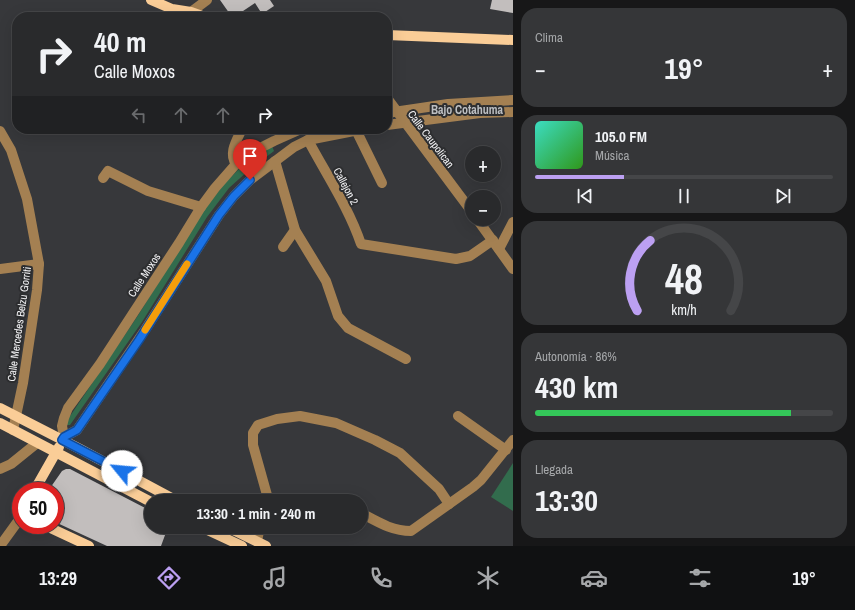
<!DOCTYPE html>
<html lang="es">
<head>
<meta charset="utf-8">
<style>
  :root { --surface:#292a2c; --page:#353638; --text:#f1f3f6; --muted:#a5a7a9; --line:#454648; --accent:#bca0f2 }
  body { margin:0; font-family:"Archivo Narrow",sans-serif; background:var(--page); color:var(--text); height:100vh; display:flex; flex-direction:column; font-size:15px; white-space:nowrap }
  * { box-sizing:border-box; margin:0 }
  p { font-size:13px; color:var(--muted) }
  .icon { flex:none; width:22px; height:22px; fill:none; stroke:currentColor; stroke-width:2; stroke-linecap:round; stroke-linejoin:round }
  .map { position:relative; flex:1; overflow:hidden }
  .details { display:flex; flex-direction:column; gap:8px; padding:8px; background:#171718; width:342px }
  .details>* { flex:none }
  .guide { position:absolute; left:12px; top:12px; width:380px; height:122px; border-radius:16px; box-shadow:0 4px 16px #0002,0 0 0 1px var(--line); background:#292a2c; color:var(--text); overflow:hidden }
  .controls { position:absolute; left:465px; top:146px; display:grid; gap:8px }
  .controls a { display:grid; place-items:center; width:36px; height:36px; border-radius:50%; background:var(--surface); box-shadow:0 4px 16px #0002,0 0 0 1px var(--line); font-size:20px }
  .speed { position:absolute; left:12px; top:482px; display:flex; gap:8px; font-size:20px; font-weight:700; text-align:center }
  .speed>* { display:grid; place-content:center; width:52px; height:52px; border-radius:50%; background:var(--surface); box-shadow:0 4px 16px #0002,0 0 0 1px var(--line); line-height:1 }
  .speed .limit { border:6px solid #d22; background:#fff; color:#111 }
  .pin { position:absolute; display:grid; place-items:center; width:34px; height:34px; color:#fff; margin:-41px -17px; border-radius:50% 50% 50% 0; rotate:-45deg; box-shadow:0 0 4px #0007 }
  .pin .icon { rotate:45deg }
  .me { position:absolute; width:44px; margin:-22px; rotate:298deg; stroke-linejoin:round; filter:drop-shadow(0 0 3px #0008) }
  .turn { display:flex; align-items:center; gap:14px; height:84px; padding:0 16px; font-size:18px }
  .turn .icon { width:52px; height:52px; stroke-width:2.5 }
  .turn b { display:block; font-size:28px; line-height:34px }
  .lanes { display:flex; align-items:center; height:38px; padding:0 16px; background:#0003; justify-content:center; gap:20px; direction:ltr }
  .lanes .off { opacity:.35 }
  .big { font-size:30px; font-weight:700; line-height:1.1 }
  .details .tile { flex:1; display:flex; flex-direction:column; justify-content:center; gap:6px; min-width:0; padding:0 14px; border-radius:16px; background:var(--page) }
  .details .dial { align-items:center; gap:0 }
  .dial svg { height:104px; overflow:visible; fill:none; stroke:var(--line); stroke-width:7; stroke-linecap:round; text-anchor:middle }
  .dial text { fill:var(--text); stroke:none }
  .song { display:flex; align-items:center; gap:12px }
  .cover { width:48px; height:48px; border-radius:6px; background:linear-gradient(135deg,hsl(170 70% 55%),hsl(110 70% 35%)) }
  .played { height:4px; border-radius:2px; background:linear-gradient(90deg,var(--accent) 30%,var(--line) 30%) }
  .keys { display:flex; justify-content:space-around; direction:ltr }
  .heat { display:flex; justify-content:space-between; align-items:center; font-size:22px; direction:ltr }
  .charge { height:6px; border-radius:3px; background:linear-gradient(90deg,#34c759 86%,var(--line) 0) }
  .trip { position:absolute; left:144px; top:494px; width:224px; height:40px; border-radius:20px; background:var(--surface); box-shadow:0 4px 16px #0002,0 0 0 1px var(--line); font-weight:700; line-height:40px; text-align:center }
  .tabs { display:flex; height:64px; justify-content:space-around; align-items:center; background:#101112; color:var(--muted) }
  .tabs .icon { width:28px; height:28px }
  .tabs .active { color:var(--accent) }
  .tabs b { font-size:18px; color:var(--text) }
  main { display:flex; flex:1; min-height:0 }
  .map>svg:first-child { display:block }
</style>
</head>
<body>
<main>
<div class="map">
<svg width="513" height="546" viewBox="0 0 513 546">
  <rect width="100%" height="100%" fill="#37383b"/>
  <!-- green -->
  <g fill="#326c4d">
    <polygon points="272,146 274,151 249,170 229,188 207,217 142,322 70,425 67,425 66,422 137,317 204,210 225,183 243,165"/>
    <polygon points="513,463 513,511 491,497"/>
  </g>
  <!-- building -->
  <g fill="#c2bebd">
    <polygon points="220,0 270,0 274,6 262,14 255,3 234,17 232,17"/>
    <polygon points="492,0 513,0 513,13 490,9"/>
    <polygon points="66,469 70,469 151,511 151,527 168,527 161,546 107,546 55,522 55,491 48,491 62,471"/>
  </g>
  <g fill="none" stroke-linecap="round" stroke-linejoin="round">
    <!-- minor -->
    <g stroke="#a48052" stroke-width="10">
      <polyline points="191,12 207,0"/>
      <polyline points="387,98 472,212"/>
      <polyline points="387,113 448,104 513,100"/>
      <polyline points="387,125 480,113 513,112"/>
      <polyline points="356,130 382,183"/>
      <polyline points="0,131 11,150 27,199 39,264 37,290 23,383 13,430"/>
      <path d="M308,140C326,174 349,208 361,244L456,259L470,256L493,240"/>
      <polyline points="275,161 295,230 326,281 338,316 348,328 406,359"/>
      <path d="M236,164C228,153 237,140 242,129"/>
      <polyline points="103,178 108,171 148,191 201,207"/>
      <polyline points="477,219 513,269"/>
      <polyline points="283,247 295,230"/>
      <polyline points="499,249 513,222"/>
      <polyline points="0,269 39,264"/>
      <polyline points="458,416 506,450"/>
      <polyline points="64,437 62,426 64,418 68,408 100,364 179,243 201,207 215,188 236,164 256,150 274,141 301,129"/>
      <polyline points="62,440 64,437 77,430 145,330 219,215 234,196 250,180 294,147 308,140 364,129"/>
      <polyline points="0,469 11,464 37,443"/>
      <polyline points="266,501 267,495 253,445 253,433 258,425 277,419 300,416 336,423 375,440 400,453 439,489 449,504"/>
      <path d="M361,513C378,522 392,531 411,531L473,487L481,480L513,440"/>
      <polyline points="257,541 260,527"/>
      <polyline points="0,546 21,517"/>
    </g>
    <!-- major -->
    <g stroke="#facd97" stroke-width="10">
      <polyline points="151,0 172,9 191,12 205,17"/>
      <polyline points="387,35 513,40"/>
      <polyline points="0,408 80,449 177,501"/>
      <polyline points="0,423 151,502"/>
      <polyline points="34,491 59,447"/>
      <polyline points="44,525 89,546"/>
      <polyline points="201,527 242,546"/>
      <polyline points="227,527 266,546"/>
    </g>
  </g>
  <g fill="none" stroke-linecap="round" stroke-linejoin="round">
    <!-- route casing -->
    <g stroke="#114b97" stroke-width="10">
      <polyline id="route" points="122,471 62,440 64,437 77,430 139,340 219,215 234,196 250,180"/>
    </g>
    <!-- route -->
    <use href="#route" stroke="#1a73e8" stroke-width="7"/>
    <!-- slow -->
    <polyline stroke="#f59e0b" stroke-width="7" points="145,330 187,264"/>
  </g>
  <g text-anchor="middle" stroke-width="4" stroke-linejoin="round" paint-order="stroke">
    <!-- street labels -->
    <g font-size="11" fill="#f3f3f5" stroke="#2d2e30">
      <text transform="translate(431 139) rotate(53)" y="4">Calle Caupolican</text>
      <text transform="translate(346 186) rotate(62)" y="4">Callejon 2</text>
      <text transform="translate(144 275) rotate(-57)" y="4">Calle Moxos</text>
      <text transform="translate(19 324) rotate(-82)" y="4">Calle Mercedes Belzu Gorriti</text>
    </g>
    <!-- neighbourhood labels -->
    <g font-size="12" font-weight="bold" fill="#bdbfc2" stroke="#2d2e30">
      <text x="467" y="114">Bajo Cotahuma</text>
    </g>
  </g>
</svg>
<div class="controls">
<a>+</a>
<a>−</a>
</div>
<div class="speed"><div class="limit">50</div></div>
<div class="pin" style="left:250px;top:180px;background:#d93025"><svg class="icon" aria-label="arrive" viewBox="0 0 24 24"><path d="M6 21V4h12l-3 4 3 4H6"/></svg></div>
<svg class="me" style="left:122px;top:471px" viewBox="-20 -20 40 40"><circle r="19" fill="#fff"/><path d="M0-13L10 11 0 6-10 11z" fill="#1a73e8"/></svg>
<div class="trip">13:30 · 1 min · 240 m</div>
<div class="guide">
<div class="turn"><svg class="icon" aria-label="right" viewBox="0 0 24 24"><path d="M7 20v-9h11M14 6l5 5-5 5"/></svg><div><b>40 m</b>Calle Moxos</div></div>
<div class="lanes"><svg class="icon off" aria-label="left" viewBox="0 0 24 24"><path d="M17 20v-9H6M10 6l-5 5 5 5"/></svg><svg class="icon off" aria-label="ahead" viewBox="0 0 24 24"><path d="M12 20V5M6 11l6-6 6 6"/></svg><svg class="icon off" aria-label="ahead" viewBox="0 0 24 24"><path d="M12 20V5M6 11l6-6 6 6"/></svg><svg class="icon" aria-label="right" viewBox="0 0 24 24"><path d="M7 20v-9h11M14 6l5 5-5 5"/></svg></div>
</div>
</div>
<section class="details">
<div class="tile"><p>Clima</p>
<div class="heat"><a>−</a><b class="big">19°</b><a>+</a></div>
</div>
<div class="tile">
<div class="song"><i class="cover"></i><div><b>105.0 FM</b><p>Música</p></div></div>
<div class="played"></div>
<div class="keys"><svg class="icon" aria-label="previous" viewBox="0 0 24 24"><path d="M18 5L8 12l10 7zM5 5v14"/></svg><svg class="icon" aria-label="pause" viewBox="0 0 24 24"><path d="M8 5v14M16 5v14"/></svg><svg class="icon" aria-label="next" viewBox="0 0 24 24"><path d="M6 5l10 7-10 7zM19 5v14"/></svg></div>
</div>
<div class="tile dial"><svg viewBox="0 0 100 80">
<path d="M14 69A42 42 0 1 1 86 69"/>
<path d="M14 69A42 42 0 0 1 24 15" stroke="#bca0f2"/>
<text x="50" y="56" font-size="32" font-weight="700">48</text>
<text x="50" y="72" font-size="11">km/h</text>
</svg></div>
<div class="tile"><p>Autonomía · 86%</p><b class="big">430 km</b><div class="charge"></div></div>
<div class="tile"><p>Llegada</p><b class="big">13:30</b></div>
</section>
</main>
<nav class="tabs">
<b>13:29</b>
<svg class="icon active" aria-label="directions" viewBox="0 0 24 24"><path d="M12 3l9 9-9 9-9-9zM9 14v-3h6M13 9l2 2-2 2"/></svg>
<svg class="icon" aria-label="music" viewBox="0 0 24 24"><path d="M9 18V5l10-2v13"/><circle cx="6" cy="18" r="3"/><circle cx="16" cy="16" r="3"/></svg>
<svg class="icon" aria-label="phone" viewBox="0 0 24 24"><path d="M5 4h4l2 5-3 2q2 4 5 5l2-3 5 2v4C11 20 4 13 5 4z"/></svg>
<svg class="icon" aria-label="climate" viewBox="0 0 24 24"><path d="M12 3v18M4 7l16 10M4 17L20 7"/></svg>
<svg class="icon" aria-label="car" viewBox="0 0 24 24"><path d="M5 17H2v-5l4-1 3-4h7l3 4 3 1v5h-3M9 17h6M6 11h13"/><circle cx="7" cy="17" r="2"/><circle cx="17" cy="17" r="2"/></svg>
<svg class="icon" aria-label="filters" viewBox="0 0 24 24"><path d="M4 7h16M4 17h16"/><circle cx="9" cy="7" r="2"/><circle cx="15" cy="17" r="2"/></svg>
<b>19°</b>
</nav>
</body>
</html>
